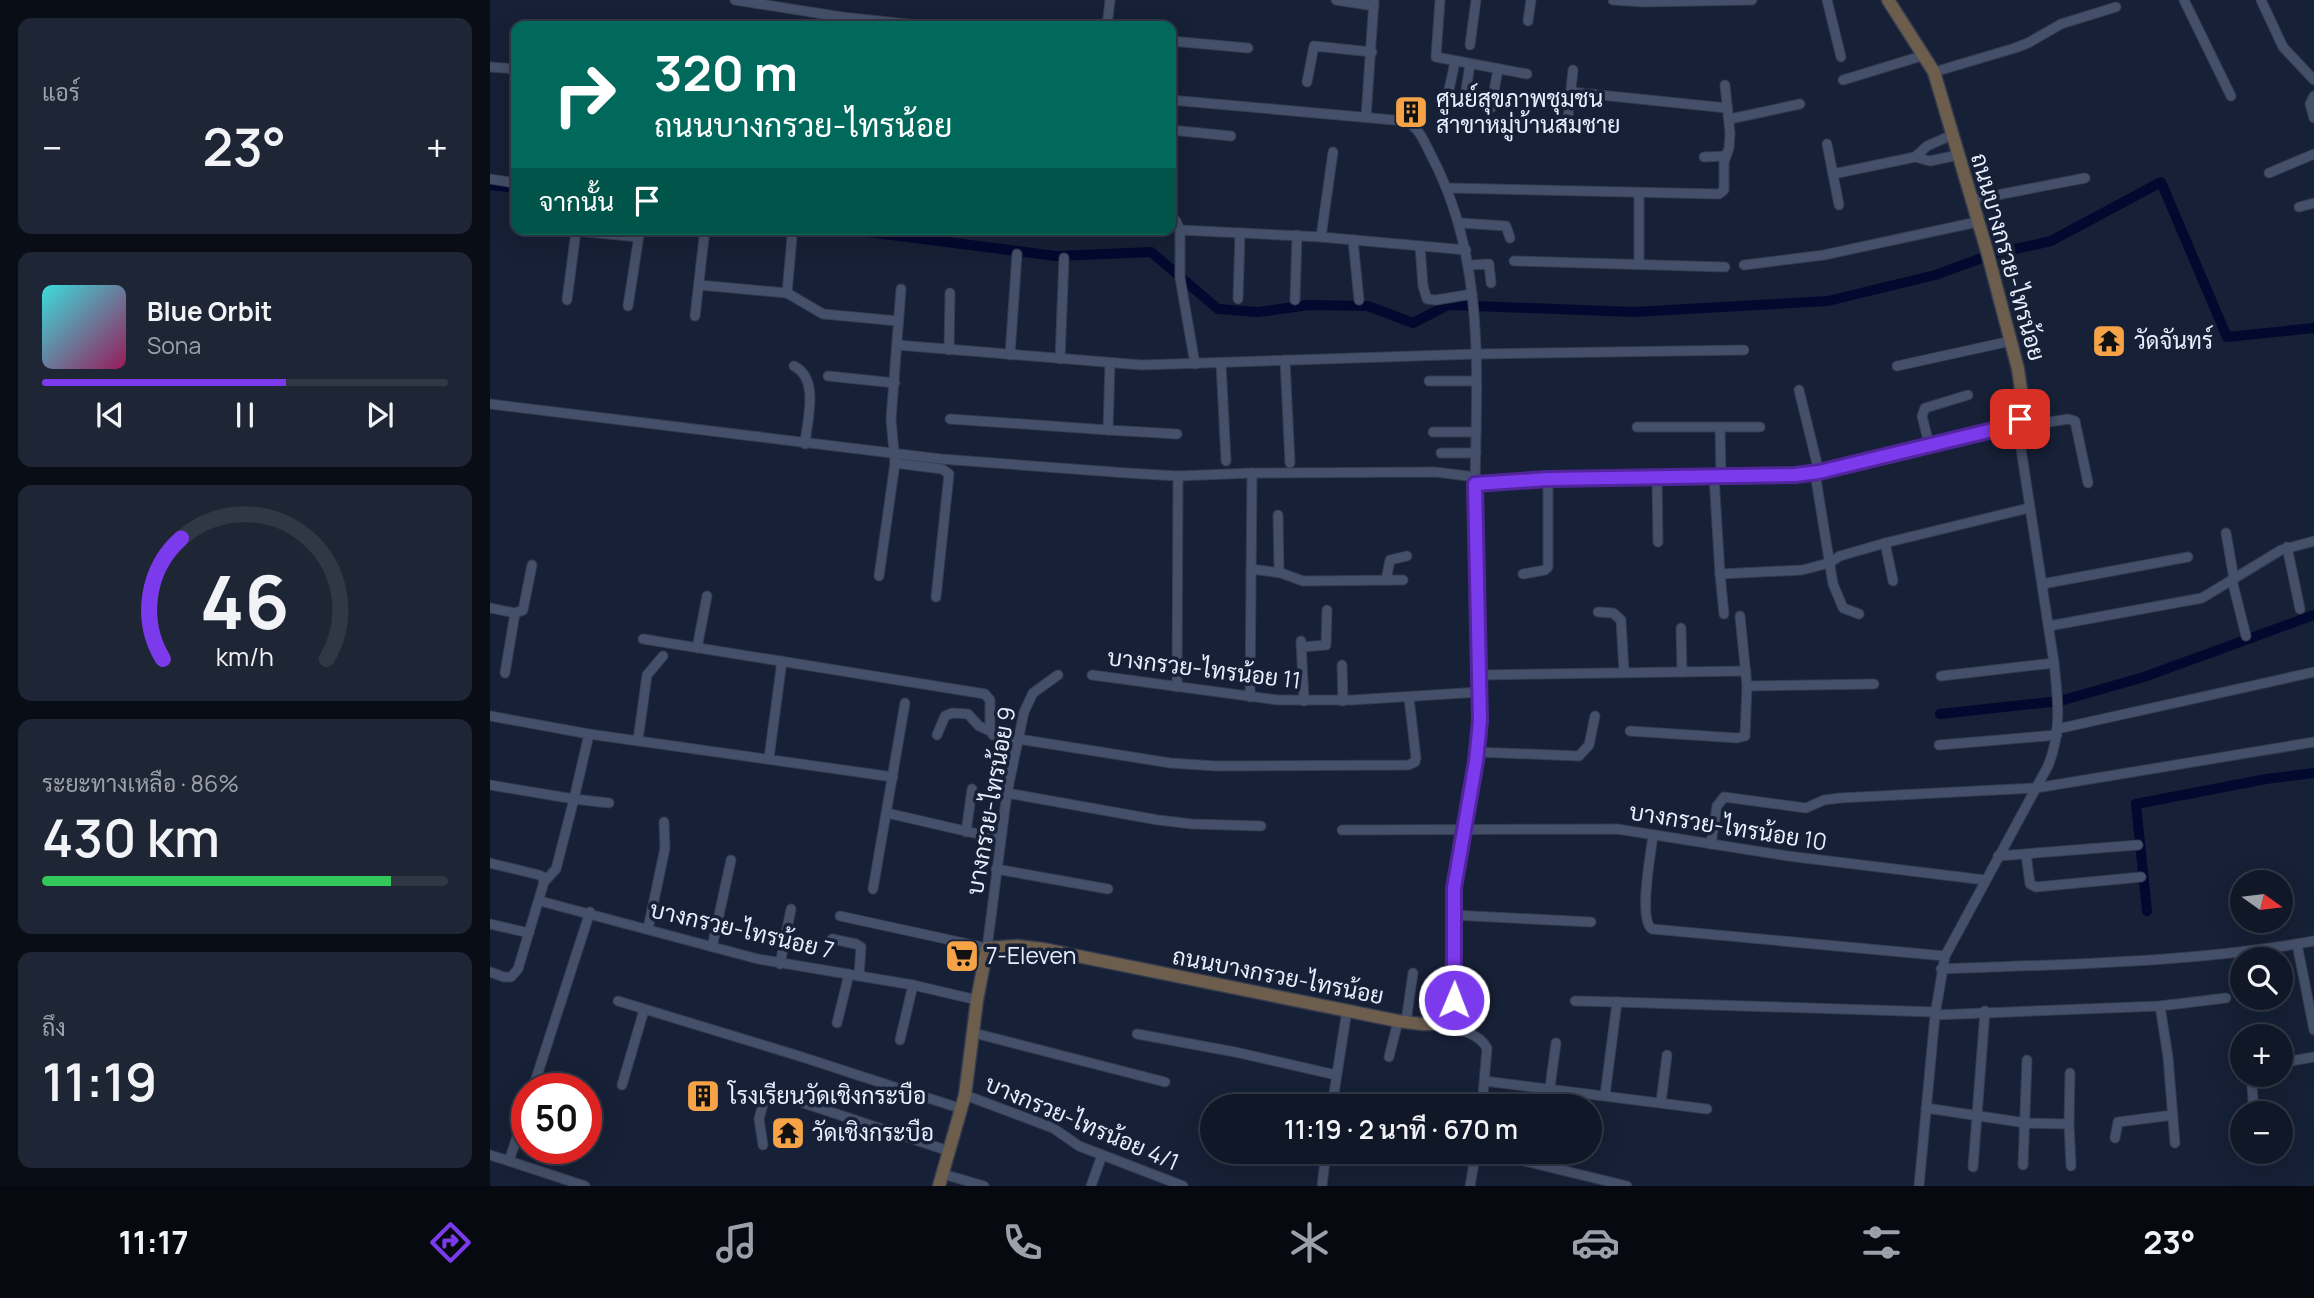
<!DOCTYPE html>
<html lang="th">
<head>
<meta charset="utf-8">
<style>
  :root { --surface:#101828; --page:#1e2534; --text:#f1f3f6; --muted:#9ca0a8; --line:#303745; --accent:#7c3aed }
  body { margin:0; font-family:Manrope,Sarabun,sans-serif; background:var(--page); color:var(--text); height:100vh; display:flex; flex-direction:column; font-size:26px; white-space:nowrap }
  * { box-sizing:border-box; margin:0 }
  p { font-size:23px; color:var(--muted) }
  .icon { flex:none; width:38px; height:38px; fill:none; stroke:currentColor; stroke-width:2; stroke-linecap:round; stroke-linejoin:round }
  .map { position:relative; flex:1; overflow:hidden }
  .details { display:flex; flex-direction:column; gap:18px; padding:18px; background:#090d16; width:490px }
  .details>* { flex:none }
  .hud { position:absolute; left:21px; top:21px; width:665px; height:214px; border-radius:14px; box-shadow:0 7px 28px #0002,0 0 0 2px var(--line); background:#00695c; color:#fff; overflow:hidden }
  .needle { width:46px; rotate:104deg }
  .tools { position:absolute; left:1740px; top:870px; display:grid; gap:14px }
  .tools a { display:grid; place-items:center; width:63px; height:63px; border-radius:50%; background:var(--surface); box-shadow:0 7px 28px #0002,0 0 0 2px var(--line); font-size:35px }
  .speed { position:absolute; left:21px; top:1073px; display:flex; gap:14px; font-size:35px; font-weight:700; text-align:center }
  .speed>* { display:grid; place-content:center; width:91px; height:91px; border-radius:50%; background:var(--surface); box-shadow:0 7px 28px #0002,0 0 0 2px var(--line); line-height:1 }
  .speed .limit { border:10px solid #d22; background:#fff; color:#111 }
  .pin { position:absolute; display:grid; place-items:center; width:60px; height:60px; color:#fff; margin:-30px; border-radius:14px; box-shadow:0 4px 10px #0006 }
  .me { position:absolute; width:77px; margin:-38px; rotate:1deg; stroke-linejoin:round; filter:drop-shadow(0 0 5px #0008) }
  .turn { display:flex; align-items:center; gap:24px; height:147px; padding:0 28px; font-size:32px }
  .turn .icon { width:91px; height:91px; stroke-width:2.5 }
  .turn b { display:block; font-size:49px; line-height:60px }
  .then { display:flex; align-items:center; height:66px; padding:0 28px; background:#0003; gap:14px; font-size:26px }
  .big { font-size:52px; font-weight:600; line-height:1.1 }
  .details .card { flex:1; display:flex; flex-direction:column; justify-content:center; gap:10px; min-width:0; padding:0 24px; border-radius:14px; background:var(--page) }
  .details .dial { align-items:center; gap:0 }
  .dial svg { height:182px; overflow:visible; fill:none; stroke:var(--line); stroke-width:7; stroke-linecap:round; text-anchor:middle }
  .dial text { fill:var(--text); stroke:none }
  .song { display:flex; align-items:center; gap:21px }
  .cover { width:84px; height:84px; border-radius:10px; background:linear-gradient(135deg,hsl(180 70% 55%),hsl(330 70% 35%)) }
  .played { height:7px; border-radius:4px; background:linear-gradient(90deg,var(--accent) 60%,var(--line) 60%) }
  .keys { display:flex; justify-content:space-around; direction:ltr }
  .heat { display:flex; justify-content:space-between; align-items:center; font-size:38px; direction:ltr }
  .charge { height:10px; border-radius:5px; background:linear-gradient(90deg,#34c759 86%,var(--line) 0) }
  .trip { position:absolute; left:710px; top:1094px; width:402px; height:70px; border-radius:35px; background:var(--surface); box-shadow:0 7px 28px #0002,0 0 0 2px var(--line); font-weight:600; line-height:70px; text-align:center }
  .tab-bar { display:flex; height:112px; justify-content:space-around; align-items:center; background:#060a10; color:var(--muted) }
  .tab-bar .icon { width:49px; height:49px }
  .tab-bar .active { color:var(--accent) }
  .tab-bar b { font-size:32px; color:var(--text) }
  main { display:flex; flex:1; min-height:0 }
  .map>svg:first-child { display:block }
</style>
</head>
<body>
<main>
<section class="details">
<div class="card"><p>แอร์</p>
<div class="heat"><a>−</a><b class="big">23°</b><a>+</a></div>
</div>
<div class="card">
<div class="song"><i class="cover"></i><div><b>Blue Orbit</b><p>Sona</p></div></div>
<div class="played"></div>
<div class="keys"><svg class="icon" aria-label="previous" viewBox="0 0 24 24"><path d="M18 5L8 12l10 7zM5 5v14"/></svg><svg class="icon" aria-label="pause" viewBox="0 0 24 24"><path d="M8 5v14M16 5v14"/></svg><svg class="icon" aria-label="next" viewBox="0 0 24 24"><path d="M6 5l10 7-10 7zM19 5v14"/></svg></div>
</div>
<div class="card dial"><svg viewBox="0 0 100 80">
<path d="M14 69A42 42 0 1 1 86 69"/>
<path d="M14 69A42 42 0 0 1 22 16" stroke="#7c3aed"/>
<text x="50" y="56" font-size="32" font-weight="700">46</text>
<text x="50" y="72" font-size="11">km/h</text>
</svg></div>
<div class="card"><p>ระยะทางเหลือ · 86%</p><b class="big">430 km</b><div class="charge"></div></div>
<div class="card"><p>ถึง</p><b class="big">11:19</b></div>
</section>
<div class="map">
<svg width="1824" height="1186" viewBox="0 0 1824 1186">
  <rect width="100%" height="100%" fill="#162036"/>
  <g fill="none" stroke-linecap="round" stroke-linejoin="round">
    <!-- canal -->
    <g stroke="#02092f" stroke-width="10">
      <polyline points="0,185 26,188"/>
      <polyline points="354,229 566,256 661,252 728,309 768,312 819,305 878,306 923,323 958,305 1144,312 1338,301 1445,275 1503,254 1561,241 1671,182 1737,337 1824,328"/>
      <polyline points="1450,714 1570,701 1654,677 1824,615"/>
      <polyline points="1657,911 1646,804 1776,779 1824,773"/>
    </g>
    <!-- street casing -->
    <g stroke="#353b4e" stroke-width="11">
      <g id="street">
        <polyline points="245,0 352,17 436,26"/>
        <polyline points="846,0 884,6"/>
        <polyline points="950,0 946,57 1037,74"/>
        <polyline points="1123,0 1154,2 1262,0"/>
        <polyline points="1337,0 1351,57"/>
        <polyline points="1694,0 1741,96"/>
        <polyline points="1771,0 1793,47 1824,80"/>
        <polyline points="1038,21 1041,0"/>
        <polyline points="617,26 620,0"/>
        <polyline points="681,41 758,48"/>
        <polyline points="980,45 986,0"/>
        <polyline points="0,67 26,69"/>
        <polyline points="1444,72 1525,48 1538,43 1571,24 1626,7"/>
        <polyline points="1353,80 1435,55"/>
        <polyline points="817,82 824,46 882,52"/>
        <polyline points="1081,92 1237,108"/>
        <polyline points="1824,96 1820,104 1824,118"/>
        <polyline points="957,99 965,62"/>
        <path d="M681,100L915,121C930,127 936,146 943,159C995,260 987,372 985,483"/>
        <polyline points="974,103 980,64"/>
        <polyline points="1001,108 1008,69"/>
        <polyline points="876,117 884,0"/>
        <polyline points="1078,117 1083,70"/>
        <polyline points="1240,119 1310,104"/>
        <polyline points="681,130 741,136"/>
        <polyline points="1337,144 1349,205"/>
        <polyline points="1214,157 1236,156"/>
        <polyline points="1425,157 1437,146 1462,135"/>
        <polyline points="1779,173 1824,154"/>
        <polyline points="1343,174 1425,157 1440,161 1468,155"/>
        <polyline points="0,179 26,183"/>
        <polyline points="958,188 1229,194 1234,190 1234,162 1239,148 1240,133 1235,85"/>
        <polyline points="1149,193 1149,263"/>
        <polyline points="1481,200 1595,178"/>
        <polyline points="1809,207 1824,203"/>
        <polyline points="681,218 686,221 690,230"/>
        <polyline points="970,223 1016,226 1020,238"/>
        <polyline points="68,229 148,237"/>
        <polyline points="291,229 299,231 302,237 297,293"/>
        <polyline points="831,237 843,152"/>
        <polyline points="863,240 869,300"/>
        <polyline points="930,246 933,286 937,299 946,300 982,294"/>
        <polyline points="1024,261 1235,267"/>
        <polyline points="979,265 999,264 1001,283"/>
        <polyline points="1254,265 1334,255 1487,222"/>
        <polyline points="209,285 297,293 333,314 408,321"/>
        <polyline points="748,299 750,233"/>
        <polyline points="77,300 86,231"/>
        <polyline points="805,300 807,235"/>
        <polyline points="138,306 150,229"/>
        <polyline points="205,316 215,229"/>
        <polyline points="407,345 652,365 986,354 1254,350"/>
        <polyline points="459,350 460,293"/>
        <polyline points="520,355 527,254"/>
        <polyline points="570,359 574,258"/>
        <polyline points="795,360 800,463"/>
        <polyline points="731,363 736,461"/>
        <polyline points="705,364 690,278 690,230 831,237 976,250"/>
        <path d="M304,366C330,379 317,420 315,444"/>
        <polyline points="1407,366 1521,341"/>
        <polyline points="338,376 405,383"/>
        <polyline points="939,381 986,381"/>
        <polyline points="1309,390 1329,472"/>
        <polyline points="0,404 451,459 637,473 688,476 762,473 945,472 986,477"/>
        <polyline points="460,419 618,430 620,363"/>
        <polyline points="1147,427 1270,427"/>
        <polyline points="1230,427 1231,477"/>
        <polyline points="1528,427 1578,419 1585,421 1598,483"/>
        <polyline points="618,430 687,434"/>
        <polyline points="943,432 986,432"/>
        <polyline points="1439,444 1432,416 1435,408 1478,395"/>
        <polyline points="951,453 986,453"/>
        <polyline points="405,463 452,469 459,474 446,597"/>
        <polyline points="1325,473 1343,584 1353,608 1369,614"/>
        <polyline points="1224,477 1230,574 1312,570 1339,563 1350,556 1395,543 1539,508"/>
        <polyline points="1167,478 1168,542"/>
        <polyline points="788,515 789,572"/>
        <polyline points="1736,533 1744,579"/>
        <polyline points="1395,543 1403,581"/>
        <polyline points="1797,547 1810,609"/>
        <polyline points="761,569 791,573 813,581 913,580"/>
        <polyline points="1033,574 1055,570 1058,567 1058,479"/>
        <polyline points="1230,574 1234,614"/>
        <polyline points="389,576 405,463 401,419 411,289"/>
        <polyline points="896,580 900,560 917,556"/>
        <polyline points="1742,580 1756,636"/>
        <polyline points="1552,584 1698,557"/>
        <polyline points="0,608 25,613 33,610 42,565"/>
        <polyline points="1108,612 1123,613 1131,620 1134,672"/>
        <polyline points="1559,626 1712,598 1791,550 1824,541"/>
        <polyline points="1191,628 1192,672"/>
        <polyline points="153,639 495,694 500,700 500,729 503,735 680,763 726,766 918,765 925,762 926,758 919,698"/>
        <polyline points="811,641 814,701"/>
        <polyline points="812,647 836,645 837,610"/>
        <polyline points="207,648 217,596"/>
        <polyline points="852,665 853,701"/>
        <polyline points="15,673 25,613"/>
        <polyline points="602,675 788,700 862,700 990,692"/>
        <polyline points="990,675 1256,671"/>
        <polyline points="1451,676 1564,663"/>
        <polyline points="1257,686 1384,684"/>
        <polyline points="687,687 688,476"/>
        <polyline points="760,697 762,473"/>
        <polyline points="0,716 99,734 403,777"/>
        <polyline points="1567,729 1824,672"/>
        <polyline points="1140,731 1247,738 1255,736 1257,686 1250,616"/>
        <polyline points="99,734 84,799 119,803"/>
        <polyline points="447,735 455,716 462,713 478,714 489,726 500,731"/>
        <polyline points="148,740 157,675 173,656"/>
        <polyline points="1449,745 1567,735"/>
        <polyline points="987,752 1089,756 1099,745 1105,716"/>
        <polyline points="279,758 292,661"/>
        <polyline points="0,785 84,799 66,869 54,882"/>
        <polyline points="517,793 668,820 702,824 771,826"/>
        <polyline points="397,813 510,839"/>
        <polyline points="852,830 1127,829 1298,856 1495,880"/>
        <polyline points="476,832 482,789"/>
        <path d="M1163,835C1161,853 1148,919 1162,929L1455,956"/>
        <polyline points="1221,844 1227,806 1234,797 1316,808 1334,800 1350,798 1546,788 1824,742"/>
        <polyline points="1536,854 1540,884 1546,887 1651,877"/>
        <polyline points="1508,856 1648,845"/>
        <polyline points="0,863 49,875 53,877 54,882 28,969 21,977 14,977 0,972"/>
        <polyline points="506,869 618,889"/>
        <polyline points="383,889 415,703"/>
        <polyline points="50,901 268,959 423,985 487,1000"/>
        <polyline points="962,915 1101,922"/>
        <polyline points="350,916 497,948 517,793 534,712 543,693 568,675"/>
        <polyline points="0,924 39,933"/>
        <polyline points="158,929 175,848 174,822"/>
        <polyline points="342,939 366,944 371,947 369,976"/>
        <polyline points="1807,944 1824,1030"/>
        <polyline points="222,947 241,860"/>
        <polyline points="290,964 301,909"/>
        <path d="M1451,969C1576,964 1701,963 1824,941"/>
        <polyline points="128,1001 309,1056 472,1109"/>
        <polyline points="1085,1001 1127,1002"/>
        <polyline points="1670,1006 1678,1057 1685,1143"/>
        <polyline points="1445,1015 1670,1006 1736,998"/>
        <polyline points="916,1022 923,973"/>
        <polyline points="347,1023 359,974"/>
        <path d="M943,1025C962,1029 987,1030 997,1048L992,1106"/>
        <polyline points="484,1033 675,1082"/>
        <polyline points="647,1034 745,1052 846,1075"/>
        <polyline points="410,1040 423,985"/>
        <polyline points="899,1057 908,1021"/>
        <polyline points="1790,1063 1824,1057"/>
        <polyline points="995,1081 1217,1109"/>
        <polyline points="132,1085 154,1010"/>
        <polyline points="1060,1087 1066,1043"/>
        <polyline points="43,1088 100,912"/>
        <polyline points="475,1095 563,1128 589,1146 693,1186"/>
        <polyline points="1115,1095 1127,1002 1445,1012"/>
        <polyline points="1171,1102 1177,1055"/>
        <polyline points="842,1106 857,1010"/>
        <polyline points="37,1107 19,1161 95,1186"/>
        <polyline points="1436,1108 1536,1123 1579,1124 1580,1073"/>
        <polyline points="1764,1113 1762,1087 1765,1074"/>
        <polyline points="1579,1124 1581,1166"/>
        <polyline points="1625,1138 1628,1122 1683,1115"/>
        <polyline points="273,1145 269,1119 275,1097 280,1092 459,1151"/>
        <polyline points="998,1152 1137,1186"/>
        <polyline points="0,1155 19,1161"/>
        <polyline points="1533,1165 1537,1060"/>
        <polyline points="1483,1167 1495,1011"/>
        <polyline points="453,1174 494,1186"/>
        <polyline points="601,1186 612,1155"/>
        <polyline points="832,1186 836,1152"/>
        <polyline points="980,1186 986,1152"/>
        <path d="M1429,1186L1445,1015L1455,956L1558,766C1572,733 1568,698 1564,663L1527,423"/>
      </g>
    </g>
    <!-- secondary casing -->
    <g stroke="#353b4e" stroke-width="15">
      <path id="secondary" d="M449,1186L475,1095L487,1000L497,948L527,946L553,949L908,1021C942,1026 961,1030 965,989L964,888L986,761L990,721L985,484L1058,479L1305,475L1329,472L1527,423L1530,419L1533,404L1528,369L1497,251L1444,72L1398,0"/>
    </g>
    <!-- street -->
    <use href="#street" stroke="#445069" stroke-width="9"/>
    <!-- secondary -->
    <use href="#secondary" stroke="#6c5d4d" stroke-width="12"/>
  </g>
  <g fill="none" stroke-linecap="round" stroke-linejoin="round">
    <!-- route casing -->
    <g stroke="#51269a" stroke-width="18">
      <polyline id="route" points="964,1000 964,888 986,761 990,721 985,484 1058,479 1305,475 1329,472 1511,428 1527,423 1530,419"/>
    </g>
    <!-- route -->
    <use href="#route" stroke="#7c3aed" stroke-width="12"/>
  </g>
  <!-- icons -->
  <defs>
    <g id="building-square" transform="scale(1.75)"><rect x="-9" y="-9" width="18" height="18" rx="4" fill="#f5a346" stroke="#162036"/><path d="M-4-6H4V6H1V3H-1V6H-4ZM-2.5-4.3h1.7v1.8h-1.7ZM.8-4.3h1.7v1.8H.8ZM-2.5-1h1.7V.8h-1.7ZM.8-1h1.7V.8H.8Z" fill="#111"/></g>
    <g id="temple-square" transform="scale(1.75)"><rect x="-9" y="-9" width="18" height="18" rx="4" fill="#f5a346" stroke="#162036"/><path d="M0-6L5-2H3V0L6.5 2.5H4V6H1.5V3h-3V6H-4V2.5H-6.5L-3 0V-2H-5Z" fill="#111"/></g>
    <g id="supermarket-square" transform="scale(1.75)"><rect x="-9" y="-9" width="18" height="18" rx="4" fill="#f5a346" stroke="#162036"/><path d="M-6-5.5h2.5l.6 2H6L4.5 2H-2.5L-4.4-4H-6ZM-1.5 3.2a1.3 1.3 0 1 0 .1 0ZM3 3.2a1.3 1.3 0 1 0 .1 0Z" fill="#111"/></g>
  </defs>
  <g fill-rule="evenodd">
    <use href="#building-square" x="921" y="112"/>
    <use href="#temple-square" x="1619" y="341"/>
    <use href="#supermarket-square" x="472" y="956"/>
    <use href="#building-square" x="213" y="1096"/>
    <use href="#temple-square" x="298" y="1133"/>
  </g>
  <g text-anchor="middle" stroke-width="7" stroke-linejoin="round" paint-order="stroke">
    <!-- poi labels -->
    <g font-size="23" fill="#e7eefe" stroke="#162036" text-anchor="start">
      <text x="946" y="107">ศูนย์สุขภาพชุมชน<tspan x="946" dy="26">สาขาหมู่บ้านสมชาย</tspan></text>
      <text x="1644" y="349">วัดจันทร์</text>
      <text x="496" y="964">7-Eleven</text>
      <text x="238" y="1104">โรงเรียนวัดเชิงกระบือ</text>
      <text x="322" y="1141">วัดเชิงกระบือ</text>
    </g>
    <!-- street labels -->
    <g font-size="23" fill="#e7eefe" stroke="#162036">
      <text transform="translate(1518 257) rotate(74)" y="8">ถนนบางกรวย-ไทรน้อย</text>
      <text transform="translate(714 669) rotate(7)" y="8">บางกรวย-ไทรน้อย 11</text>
      <text transform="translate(501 801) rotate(-80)" y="8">บางกรวย-ไทรน้อย 9</text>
      <text transform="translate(1238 827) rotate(9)" y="8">บางกรวย-ไทรน้อย 10</text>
      <text transform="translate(252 930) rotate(13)" y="8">บางกรวย-ไทรน้อย 7</text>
      <text transform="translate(788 976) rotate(11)" y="8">ถนนบางกรวย-ไทรน้อย</text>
      <text transform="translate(592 1123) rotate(23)" y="8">บางกรวย-ไทรน้อย 4/1</text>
    </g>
  </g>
</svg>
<div class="tools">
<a><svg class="needle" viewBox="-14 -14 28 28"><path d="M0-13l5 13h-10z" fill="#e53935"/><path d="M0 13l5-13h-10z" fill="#9ca0a8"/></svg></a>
<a><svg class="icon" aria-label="search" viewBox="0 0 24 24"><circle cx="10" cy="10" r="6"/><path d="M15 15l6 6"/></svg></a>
<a>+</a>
<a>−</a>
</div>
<div class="speed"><div class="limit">50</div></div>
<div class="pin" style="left:1530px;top:419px;background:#d93025"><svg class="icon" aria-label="arrive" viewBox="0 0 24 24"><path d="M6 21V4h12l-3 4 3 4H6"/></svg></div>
<svg class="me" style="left:964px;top:1000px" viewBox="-20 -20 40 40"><circle r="17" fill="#7c3aed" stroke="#fff" stroke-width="3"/><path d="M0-11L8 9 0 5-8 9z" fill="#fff"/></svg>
<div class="trip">11:19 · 2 นาที · 670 m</div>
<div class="hud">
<div class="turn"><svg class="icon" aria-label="right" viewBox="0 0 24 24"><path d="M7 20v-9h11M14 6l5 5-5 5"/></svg><div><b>320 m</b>ถนนบางกรวย-ไทรน้อย</div></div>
<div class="then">จากนั้น<svg class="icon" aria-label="arrive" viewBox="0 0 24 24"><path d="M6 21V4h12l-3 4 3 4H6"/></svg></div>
</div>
</div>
</main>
<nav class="tab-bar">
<b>11:17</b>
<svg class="icon active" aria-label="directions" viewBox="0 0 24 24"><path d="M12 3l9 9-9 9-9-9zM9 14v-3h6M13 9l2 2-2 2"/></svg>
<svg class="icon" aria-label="music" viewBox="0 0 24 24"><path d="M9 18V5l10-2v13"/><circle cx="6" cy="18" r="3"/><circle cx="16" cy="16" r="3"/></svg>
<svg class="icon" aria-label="phone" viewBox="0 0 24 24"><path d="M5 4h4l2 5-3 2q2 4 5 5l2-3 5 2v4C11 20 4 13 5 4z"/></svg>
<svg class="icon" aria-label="climate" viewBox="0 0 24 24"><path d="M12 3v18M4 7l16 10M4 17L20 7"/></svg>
<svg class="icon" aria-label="car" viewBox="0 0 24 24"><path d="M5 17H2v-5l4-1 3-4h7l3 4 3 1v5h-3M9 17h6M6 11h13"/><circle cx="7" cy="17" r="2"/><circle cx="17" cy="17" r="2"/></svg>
<svg class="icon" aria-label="filters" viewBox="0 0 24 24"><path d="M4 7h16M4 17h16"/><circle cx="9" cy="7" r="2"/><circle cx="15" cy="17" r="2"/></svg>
<b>23°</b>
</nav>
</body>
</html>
